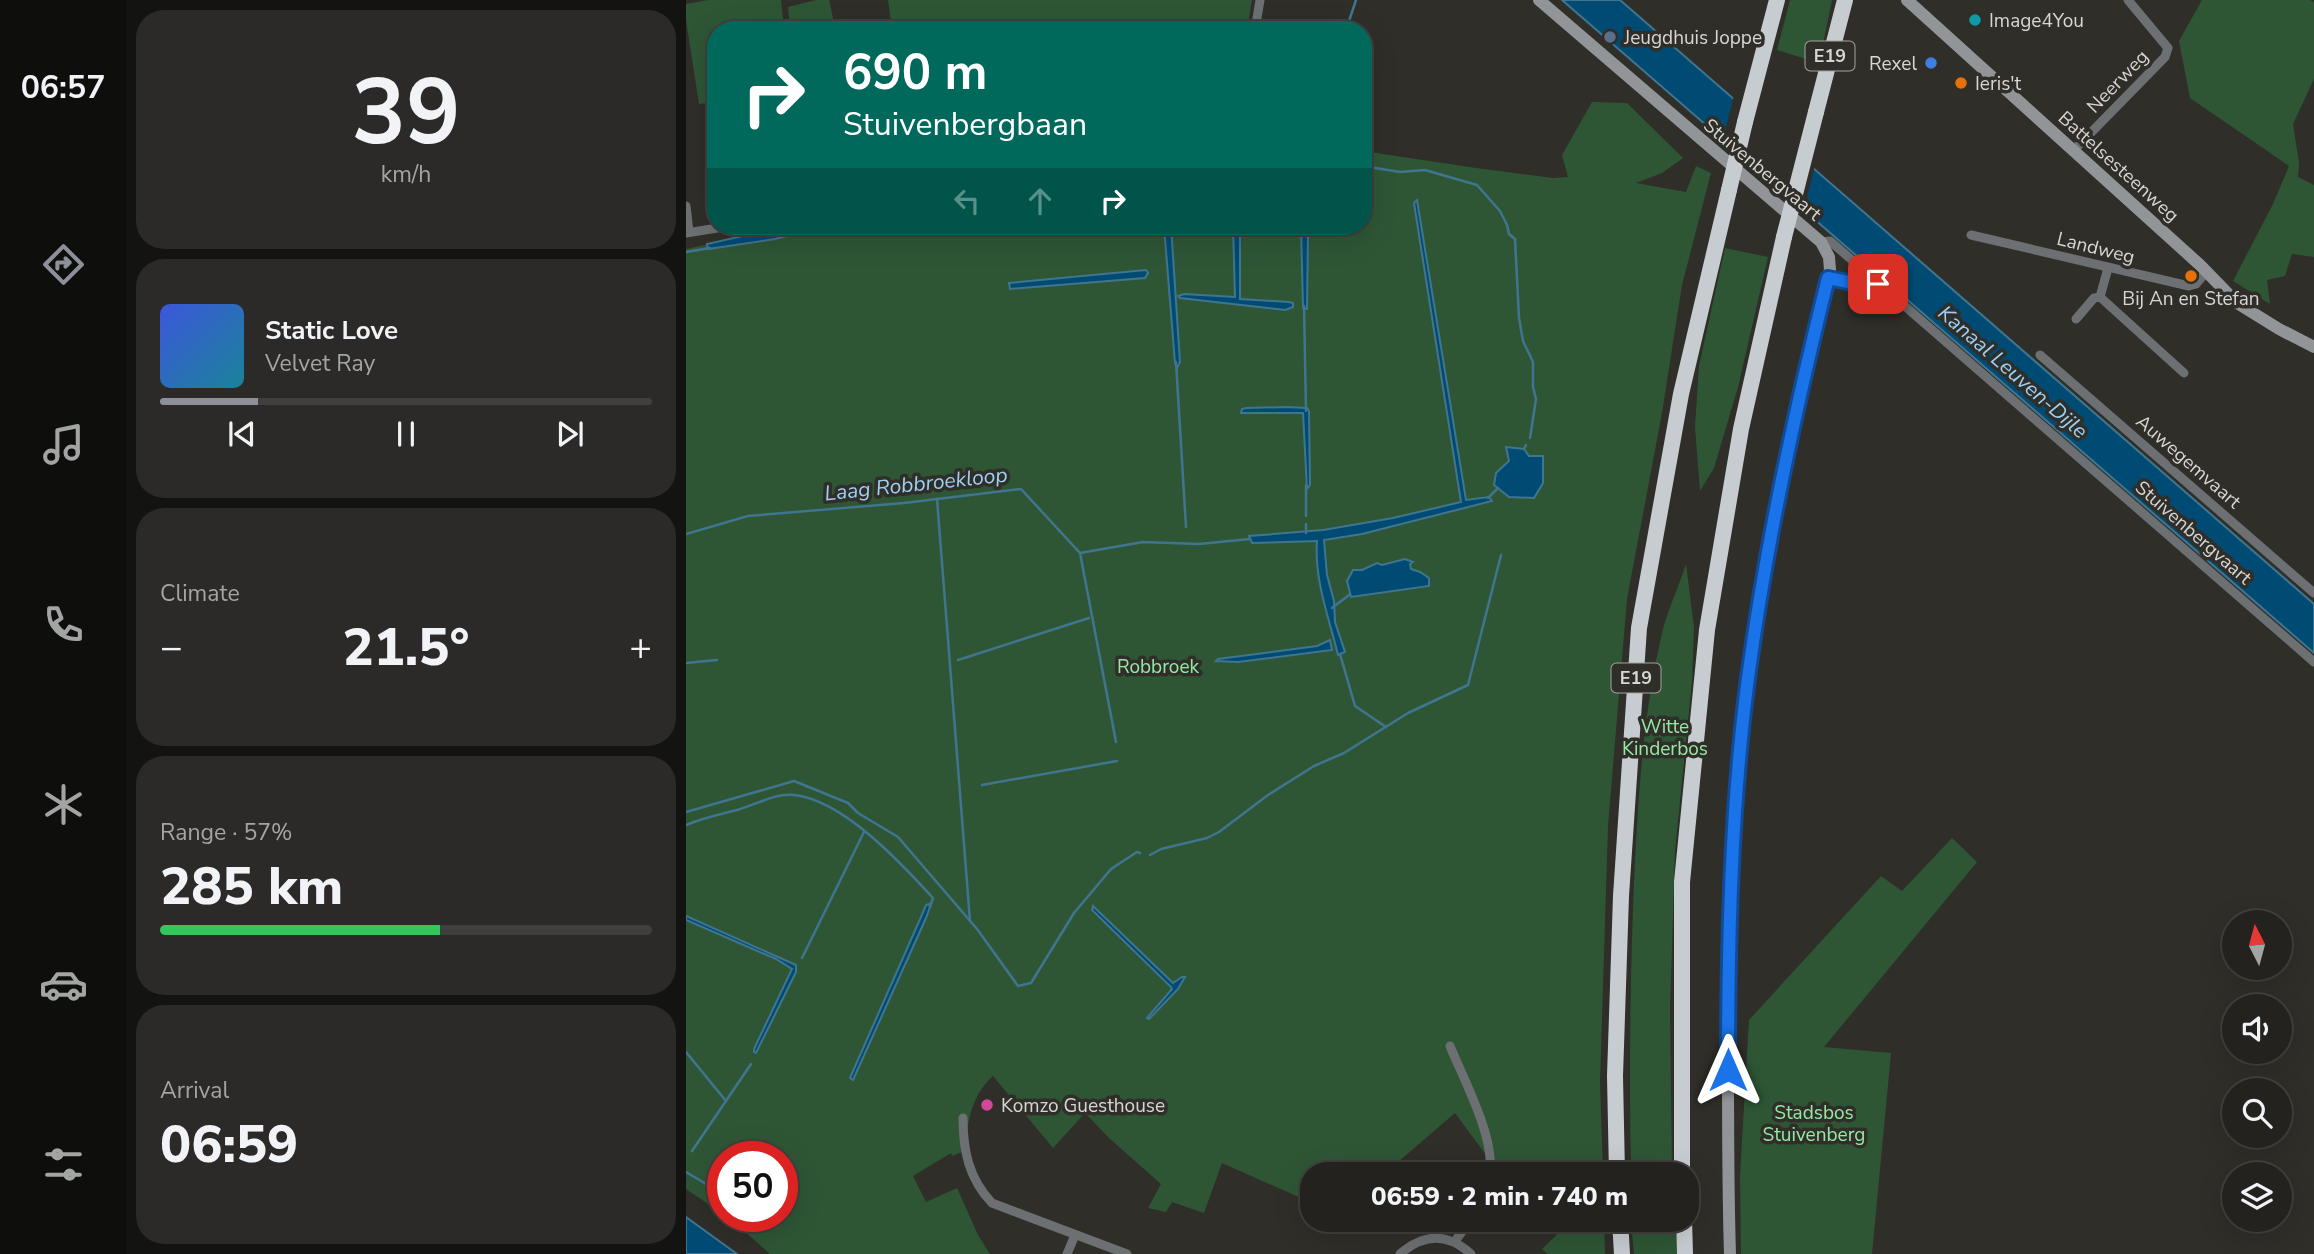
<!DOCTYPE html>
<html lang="en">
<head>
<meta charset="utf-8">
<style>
  :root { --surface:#23221f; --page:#2b2a28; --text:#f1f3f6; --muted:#a3a4a4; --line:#403f3d; --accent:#8c9099 }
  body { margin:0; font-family:"Nunito Sans",sans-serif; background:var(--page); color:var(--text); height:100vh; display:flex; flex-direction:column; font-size:26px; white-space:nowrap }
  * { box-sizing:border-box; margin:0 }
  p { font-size:23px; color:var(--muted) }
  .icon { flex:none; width:38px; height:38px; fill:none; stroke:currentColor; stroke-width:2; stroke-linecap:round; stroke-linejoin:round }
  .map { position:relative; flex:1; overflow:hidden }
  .details { display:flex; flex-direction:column; gap:10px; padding:10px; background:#131311; width:560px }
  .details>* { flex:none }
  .top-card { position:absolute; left:21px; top:21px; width:665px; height:214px; border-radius:28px; box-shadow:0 7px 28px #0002,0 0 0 2px var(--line); background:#00695c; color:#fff; overflow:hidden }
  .needle { width:46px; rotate:354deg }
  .fabs { position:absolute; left:1536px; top:910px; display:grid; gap:14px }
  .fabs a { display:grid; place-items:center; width:70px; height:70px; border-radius:50%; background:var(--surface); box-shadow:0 7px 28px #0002,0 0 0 2px var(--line); font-size:35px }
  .speed { position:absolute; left:21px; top:1141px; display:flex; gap:14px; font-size:35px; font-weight:700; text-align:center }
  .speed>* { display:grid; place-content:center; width:91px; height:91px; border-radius:50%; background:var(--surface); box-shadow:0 7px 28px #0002,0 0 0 2px var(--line); line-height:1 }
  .speed .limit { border:10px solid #d22; background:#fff; color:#111 }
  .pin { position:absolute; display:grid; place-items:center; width:60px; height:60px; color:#fff; margin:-30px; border-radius:14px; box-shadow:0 4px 10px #0006 }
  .me { position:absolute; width:77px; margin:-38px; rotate:0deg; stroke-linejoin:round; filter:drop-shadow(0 0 5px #0008) }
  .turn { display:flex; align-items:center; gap:24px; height:147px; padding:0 21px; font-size:32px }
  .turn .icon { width:91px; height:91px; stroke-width:2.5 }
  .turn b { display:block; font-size:49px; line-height:60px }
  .lanes { display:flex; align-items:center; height:66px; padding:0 21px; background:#0003; justify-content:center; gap:35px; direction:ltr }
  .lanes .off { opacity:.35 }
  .big { font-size:52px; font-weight:800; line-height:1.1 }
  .details .card { flex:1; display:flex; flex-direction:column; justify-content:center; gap:10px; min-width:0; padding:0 24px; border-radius:28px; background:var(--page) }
  .details .dial { align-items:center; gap:0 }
  .dial b { font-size:91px; line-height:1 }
  .song { display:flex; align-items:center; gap:21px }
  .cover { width:84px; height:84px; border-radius:10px; background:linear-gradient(135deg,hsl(230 70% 55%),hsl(190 70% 35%)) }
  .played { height:7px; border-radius:4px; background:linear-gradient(90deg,var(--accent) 20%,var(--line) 20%) }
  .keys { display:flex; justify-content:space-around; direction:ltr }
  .heat { display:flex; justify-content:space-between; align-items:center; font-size:38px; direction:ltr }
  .charge { height:10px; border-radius:5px; background:linear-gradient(90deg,#34c759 57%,var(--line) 0) }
  .trip { position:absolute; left:614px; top:1162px; width:399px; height:70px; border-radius:28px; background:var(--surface); box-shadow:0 7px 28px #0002,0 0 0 2px var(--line); font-weight:800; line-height:70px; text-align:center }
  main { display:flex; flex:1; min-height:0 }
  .tabs { display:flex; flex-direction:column; width:126px; justify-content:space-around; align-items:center; background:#0e0e0c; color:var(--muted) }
  .tabs .icon { width:49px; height:49px }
  .tabs .on { color:var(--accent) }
  .tabs b { font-size:32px; color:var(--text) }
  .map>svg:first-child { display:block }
</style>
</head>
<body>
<main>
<nav class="tabs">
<b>06:57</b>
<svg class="icon on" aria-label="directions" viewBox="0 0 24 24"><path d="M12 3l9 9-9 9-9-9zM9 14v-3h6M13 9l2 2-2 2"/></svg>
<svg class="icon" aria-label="music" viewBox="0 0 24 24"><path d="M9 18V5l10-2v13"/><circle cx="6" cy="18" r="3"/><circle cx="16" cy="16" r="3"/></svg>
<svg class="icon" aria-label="phone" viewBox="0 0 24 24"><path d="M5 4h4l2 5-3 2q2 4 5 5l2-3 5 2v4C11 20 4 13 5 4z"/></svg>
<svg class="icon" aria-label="climate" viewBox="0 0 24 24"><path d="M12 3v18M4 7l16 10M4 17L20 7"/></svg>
<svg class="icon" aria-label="car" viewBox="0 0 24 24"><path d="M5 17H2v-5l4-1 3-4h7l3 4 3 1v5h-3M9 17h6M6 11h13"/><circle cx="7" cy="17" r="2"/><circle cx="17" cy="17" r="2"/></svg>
<svg class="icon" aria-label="filters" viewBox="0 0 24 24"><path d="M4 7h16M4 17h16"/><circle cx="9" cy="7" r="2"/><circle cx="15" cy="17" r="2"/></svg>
</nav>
<section class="details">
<div class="card dial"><b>39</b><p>km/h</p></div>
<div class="card">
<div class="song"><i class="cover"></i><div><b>Static Love</b><p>Velvet Ray</p></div></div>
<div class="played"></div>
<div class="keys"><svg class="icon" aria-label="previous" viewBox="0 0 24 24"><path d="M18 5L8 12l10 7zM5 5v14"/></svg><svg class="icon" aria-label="pause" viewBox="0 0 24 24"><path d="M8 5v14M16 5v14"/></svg><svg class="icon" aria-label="next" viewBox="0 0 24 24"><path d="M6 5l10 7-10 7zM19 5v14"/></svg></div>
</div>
<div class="card"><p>Climate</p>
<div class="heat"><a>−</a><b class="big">21.5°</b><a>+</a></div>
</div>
<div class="card"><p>Range · 57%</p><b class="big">285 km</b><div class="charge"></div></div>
<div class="card"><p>Arrival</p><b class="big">06:59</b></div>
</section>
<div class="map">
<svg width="1628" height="1254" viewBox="0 0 1628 1254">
  <rect width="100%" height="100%" fill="#2f2e29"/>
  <!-- green -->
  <g fill="#2e5635">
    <polygon points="22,0 95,0 98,30 30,30 30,102 13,104 0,20 0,4"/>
    <polygon points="130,0 143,0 147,18 146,22 109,28 104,27 102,7"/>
    <polygon points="202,0 566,0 561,30 367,30 365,19 309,30 206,30"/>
    <polygon points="1104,0 1146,0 1133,63 1091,50"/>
    <polygon points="1516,0 1624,0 1628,2 1628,79 1607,124 1613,163 1612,177 1628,185 1628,257 1606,254 1599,276 1581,280 1584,304 1547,281 1587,204 1603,166 1504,98 1493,41"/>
    <path d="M906,102L941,103L997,158L976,173L950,183L1000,192L1010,166L1025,173L996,285L976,413L941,599L922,826L914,1082L917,1174H799L800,1155L769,1113L698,1174H626V1203L536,1163L518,1213L486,1202L480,1212L462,1208L475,1184L423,1138L399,1113L367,1148L307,1076C287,1093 279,1124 281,1150L266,1156L265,1153L227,1176L240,1202L271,1188L292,1235L304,1254H84L57,1230L56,1224C64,1212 83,1216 96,1216V1157H37V1214L0,1189V249L57,237L58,226H677V151L790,168L867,178L882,177L876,155Z"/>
    <polygon points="1039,248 1082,257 1052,387 1028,468 1014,491 1009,427 1013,366"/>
    <path d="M1000,564L1008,627L1006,681L989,851L984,1009L986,1174H945C943,1077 944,980 948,882C952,797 957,712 977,629C983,607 993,586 1000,564Z"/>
    <polygon points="1266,838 1291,862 1138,1047 1205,1053 1186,1254 1055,1254 1054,1176 1063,1020 1195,876 1216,891"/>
    <polygon points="886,1220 918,1220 919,1254 862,1254 856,1249"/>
    <polygon points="945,1220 989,1220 991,1254 948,1254"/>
  </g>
  <!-- water -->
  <g fill="#004b74" stroke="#407590" stroke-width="2">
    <polygon points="876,0 934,0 1628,604 1628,653"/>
    <path d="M731,200L780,500L803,497L806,501L676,534L638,540L641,575L648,601L649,622L659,652L652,655C643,618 628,579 631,541L566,543L563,536L637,530L707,518L775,502L728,203Z"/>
    <polygon points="102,226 140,226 89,239 22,249 21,244"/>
    <polygon points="478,226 485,226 494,362 491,368 489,363"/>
    <polygon points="547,226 554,226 554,299 603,302 607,303 607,307 599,310 494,298 492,296 498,294 549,297"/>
    <polygon points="615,226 621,226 622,234 621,309 617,308"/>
    <polygon points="460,270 462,273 459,278 324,289 323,283"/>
    <polygon points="600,407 621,408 623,411 624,485 621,489 617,413 555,413 556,409 560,408"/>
    <polygon points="820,447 838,449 843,456 857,456 857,483 848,498 823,497 808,485 810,473 823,461"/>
    <polygon points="719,559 727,562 724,564 725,569 734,572 743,578 743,586 665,597 661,581 667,570 676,570 691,563 696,565"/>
    <polygon points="644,640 646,650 552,662 530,661 532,659 631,646"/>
    <polygon points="243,904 244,907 240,918 167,1080 164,1078 167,1071 235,917 240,905"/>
    <polygon points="407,906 487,983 496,977 499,977 492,989 463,1019 461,1018 486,989 485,987 406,910"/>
    <polygon points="0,916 110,965 110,972 70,1053 68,1052 68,1049 106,969 90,959 0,920"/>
    <polygon points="0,1217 51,1254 0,1254"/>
  </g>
  <!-- pier -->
  <polygon fill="#2f2e29" points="1048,95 1129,165 1117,213 1036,144"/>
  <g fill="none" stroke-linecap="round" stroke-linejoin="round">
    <!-- stream -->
    <g stroke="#407590" stroke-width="2.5">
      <polyline points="660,30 670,0"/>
      <polyline points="677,166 714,172 739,170 791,185 814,211 821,225 823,234 829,239 833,318 837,341 847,362 847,387 850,399 844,438"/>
      <polyline points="0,252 24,248"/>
      <polyline points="618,306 620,411"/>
      <polyline points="490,362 500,527"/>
      <polyline points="838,449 840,445"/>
      <polyline points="802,498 812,488"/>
      <polyline points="251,499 284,921"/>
      <polyline points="620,516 620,485"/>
      <polyline points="620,533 620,524"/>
      <polyline points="0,534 62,516 218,503 335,489 394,553 457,542 513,544 564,539"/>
      <polyline points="394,553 430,742"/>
      <polyline points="646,608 663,595"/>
      <polyline points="654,654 669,706 700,727"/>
      <polyline points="272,660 403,618"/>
      <polyline points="0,663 31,660"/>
      <polyline points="296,785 431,761"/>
      <polyline points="0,812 108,781 162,803 172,813 212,837 291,929 332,986 345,983 388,913 425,869 451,852 454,853"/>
      <path d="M0,825C17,818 34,814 51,810C70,805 88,793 108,795C157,800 215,863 247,898L244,907"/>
      <polyline points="464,855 475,849 521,838 533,832 582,795 628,766 658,753 722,713 782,685 815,555"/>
      <polyline points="116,958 178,832"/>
      <polyline points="0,1052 40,1101"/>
      <polyline points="6,1151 65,1064"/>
      <polyline points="0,1172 37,1194"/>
    </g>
    <!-- minor -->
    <g stroke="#6d7072" stroke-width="9">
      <polyline points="569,30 574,0"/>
      <polyline points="1387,151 1479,57 1482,48 1442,0"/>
      <polyline points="0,206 3,232"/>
      <polyline points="0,233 44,226"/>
      <polyline points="1285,235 1503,286 1510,284 1521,271"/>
      <polyline points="1135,242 1144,241 1628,662"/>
      <polyline points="1422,268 1414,297 1498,373"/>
      <polyline points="1142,278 1179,289 1192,284"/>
      <polyline points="1390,319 1408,298 1414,297"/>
      <polyline points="1354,355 1628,593"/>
      <path d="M764,1046C777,1078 811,1141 803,1174"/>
      <path d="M277,1118C277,1151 283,1179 306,1203L441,1254"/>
      <polyline points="769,1241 785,1220"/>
      <polyline points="381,1254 389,1235"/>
      <path d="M714,1254C737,1234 761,1232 785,1254"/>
    </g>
    <!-- secondary -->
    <g stroke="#919598" stroke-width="12">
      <path d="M853,0L1135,242L1143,257L1144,270C1111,405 1079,541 1062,679C1046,806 1042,936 1042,1064C1042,1127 1042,1191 1044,1254"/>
      <polyline points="1221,0 1514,265 1551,303 1593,329 1628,347"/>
    </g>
    <!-- motorway -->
    <g stroke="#c6ccd0" stroke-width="16">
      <polyline points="1130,112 1159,0"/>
      <polyline points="1059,122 1091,0"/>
      <polyline points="931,1174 929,1076 935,896 953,628 995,394 1043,190"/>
      <polyline points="996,1174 996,882 1021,630 1055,429 1098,237"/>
      <polyline points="934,1220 936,1254"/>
      <polyline points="998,1220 999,1254"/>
    </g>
    <!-- motorway-bridge -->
    <g stroke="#c6ccd0" stroke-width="16">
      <polyline points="1043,190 1059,122"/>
      <polyline points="1098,237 1130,112"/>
    </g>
  </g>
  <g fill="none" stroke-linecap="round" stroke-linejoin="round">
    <!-- route casing -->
    <g stroke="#114b97" stroke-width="18">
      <path id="route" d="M1042,1070C1042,940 1045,807 1062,678C1080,543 1109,410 1142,278L1162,282L1180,289L1192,284"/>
    </g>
    <!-- route -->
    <use href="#route" stroke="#1a73e8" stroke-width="12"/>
  </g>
  <!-- markers -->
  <circle fill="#0f9aa8" stroke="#2f2e29" stroke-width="2.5" cx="1289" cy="20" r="7"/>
  <circle fill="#5c6f8a" stroke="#2f2e29" stroke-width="2.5" cx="924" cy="37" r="7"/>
  <circle fill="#3f7fe0" stroke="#2f2e29" stroke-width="2.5" cx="1245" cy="63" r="7"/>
  <g fill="#e8710a" stroke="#2f2e29" stroke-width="2.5">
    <circle cx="1275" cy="83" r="7"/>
    <circle cx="1505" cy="276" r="7"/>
  </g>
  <circle fill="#d1479c" stroke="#2f2e29" stroke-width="2.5" cx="301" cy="1105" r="7"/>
  <g text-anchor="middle" stroke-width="7" stroke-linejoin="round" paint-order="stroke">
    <!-- shield labels -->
    <g fill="#2f2e29" stroke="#a5a4a0" stroke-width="2">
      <rect x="1119.5" y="41.5" width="49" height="29" rx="5"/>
      <rect x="925.5" y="663.5" width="49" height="29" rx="5"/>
    </g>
    <g font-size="18" font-weight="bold" fill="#d7d6d3">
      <text x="1144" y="62">E19</text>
      <text x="950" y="684">E19</text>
    </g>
    <!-- poi labels -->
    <g font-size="19" fill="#d7d6d3" stroke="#2f2e29" text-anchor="start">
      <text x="1303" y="27">Image4You</text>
      <text x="938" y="44">Jeugdhuis Joppe</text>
      <text x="1231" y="70" text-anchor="end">Rexel</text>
      <text x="1289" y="90">Ieris't</text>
      <text x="1505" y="305" text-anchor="middle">Bij An en Stefan</text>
      <text x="315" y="1112">Komzo Guesthouse</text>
    </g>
    <!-- street labels -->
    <g font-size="19" fill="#d7d6d3" stroke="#2f2e29">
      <text transform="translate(1431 81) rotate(-46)" y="7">Neerweg</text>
      <text transform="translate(1433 166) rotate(42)" y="7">Battelsesteenweg</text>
      <text transform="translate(1077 169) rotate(40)" y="7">Stuivenbergvaart</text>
      <text transform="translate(1410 247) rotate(14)" y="7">Landweg</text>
      <text transform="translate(1503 461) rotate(41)" y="7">Auwegemvaart</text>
      <text transform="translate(1508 532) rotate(41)" y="7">Stuivenbergvaart</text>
    </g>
    <!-- park labels -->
    <g font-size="19" fill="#95e8a4" stroke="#2f2e29">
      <text x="472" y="673">Robbroek</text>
      <text x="979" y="733">Witte<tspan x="979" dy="22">Kinderbos</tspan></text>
      <text x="1128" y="1119">Stadsbos<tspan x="1128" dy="22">Stuivenberg</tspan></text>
    </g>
    <!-- water labels -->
    <g font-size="21" font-style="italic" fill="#9dcff4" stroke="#2f2e29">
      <text transform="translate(1327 372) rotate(41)" y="7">Kanaal Leuven-Dijle</text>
      <text transform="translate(230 484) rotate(-6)" y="7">Laag Robbroekloop</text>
    </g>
  </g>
</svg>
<div class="fabs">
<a><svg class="needle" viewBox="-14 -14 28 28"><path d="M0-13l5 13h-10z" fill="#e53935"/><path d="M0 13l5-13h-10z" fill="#a3a4a4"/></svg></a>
<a><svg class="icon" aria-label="sound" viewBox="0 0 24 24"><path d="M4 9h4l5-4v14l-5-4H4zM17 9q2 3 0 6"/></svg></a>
<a><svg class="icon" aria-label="search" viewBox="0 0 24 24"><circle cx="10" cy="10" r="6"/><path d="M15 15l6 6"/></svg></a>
<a><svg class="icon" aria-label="layers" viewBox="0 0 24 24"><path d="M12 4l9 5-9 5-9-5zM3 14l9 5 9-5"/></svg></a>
</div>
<div class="speed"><div class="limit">50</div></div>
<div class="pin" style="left:1192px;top:284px;background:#d93025"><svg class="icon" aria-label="arrive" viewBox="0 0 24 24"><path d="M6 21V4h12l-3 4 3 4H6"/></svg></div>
<svg class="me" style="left:1042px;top:1070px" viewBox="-20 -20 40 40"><path d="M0-17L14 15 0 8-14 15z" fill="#1a73e8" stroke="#fff" stroke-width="4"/></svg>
<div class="trip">06:59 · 2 min · 740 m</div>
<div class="top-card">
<div class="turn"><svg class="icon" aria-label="right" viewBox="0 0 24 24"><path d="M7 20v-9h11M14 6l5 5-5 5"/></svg><div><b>690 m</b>Stuivenbergbaan</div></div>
<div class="lanes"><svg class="icon off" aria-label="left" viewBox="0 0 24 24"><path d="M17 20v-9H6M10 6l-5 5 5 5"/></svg><svg class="icon off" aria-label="ahead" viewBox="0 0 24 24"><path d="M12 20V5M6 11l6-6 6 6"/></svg><svg class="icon" aria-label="right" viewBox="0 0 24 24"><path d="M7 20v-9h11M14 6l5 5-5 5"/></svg></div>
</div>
</div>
</main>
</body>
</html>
